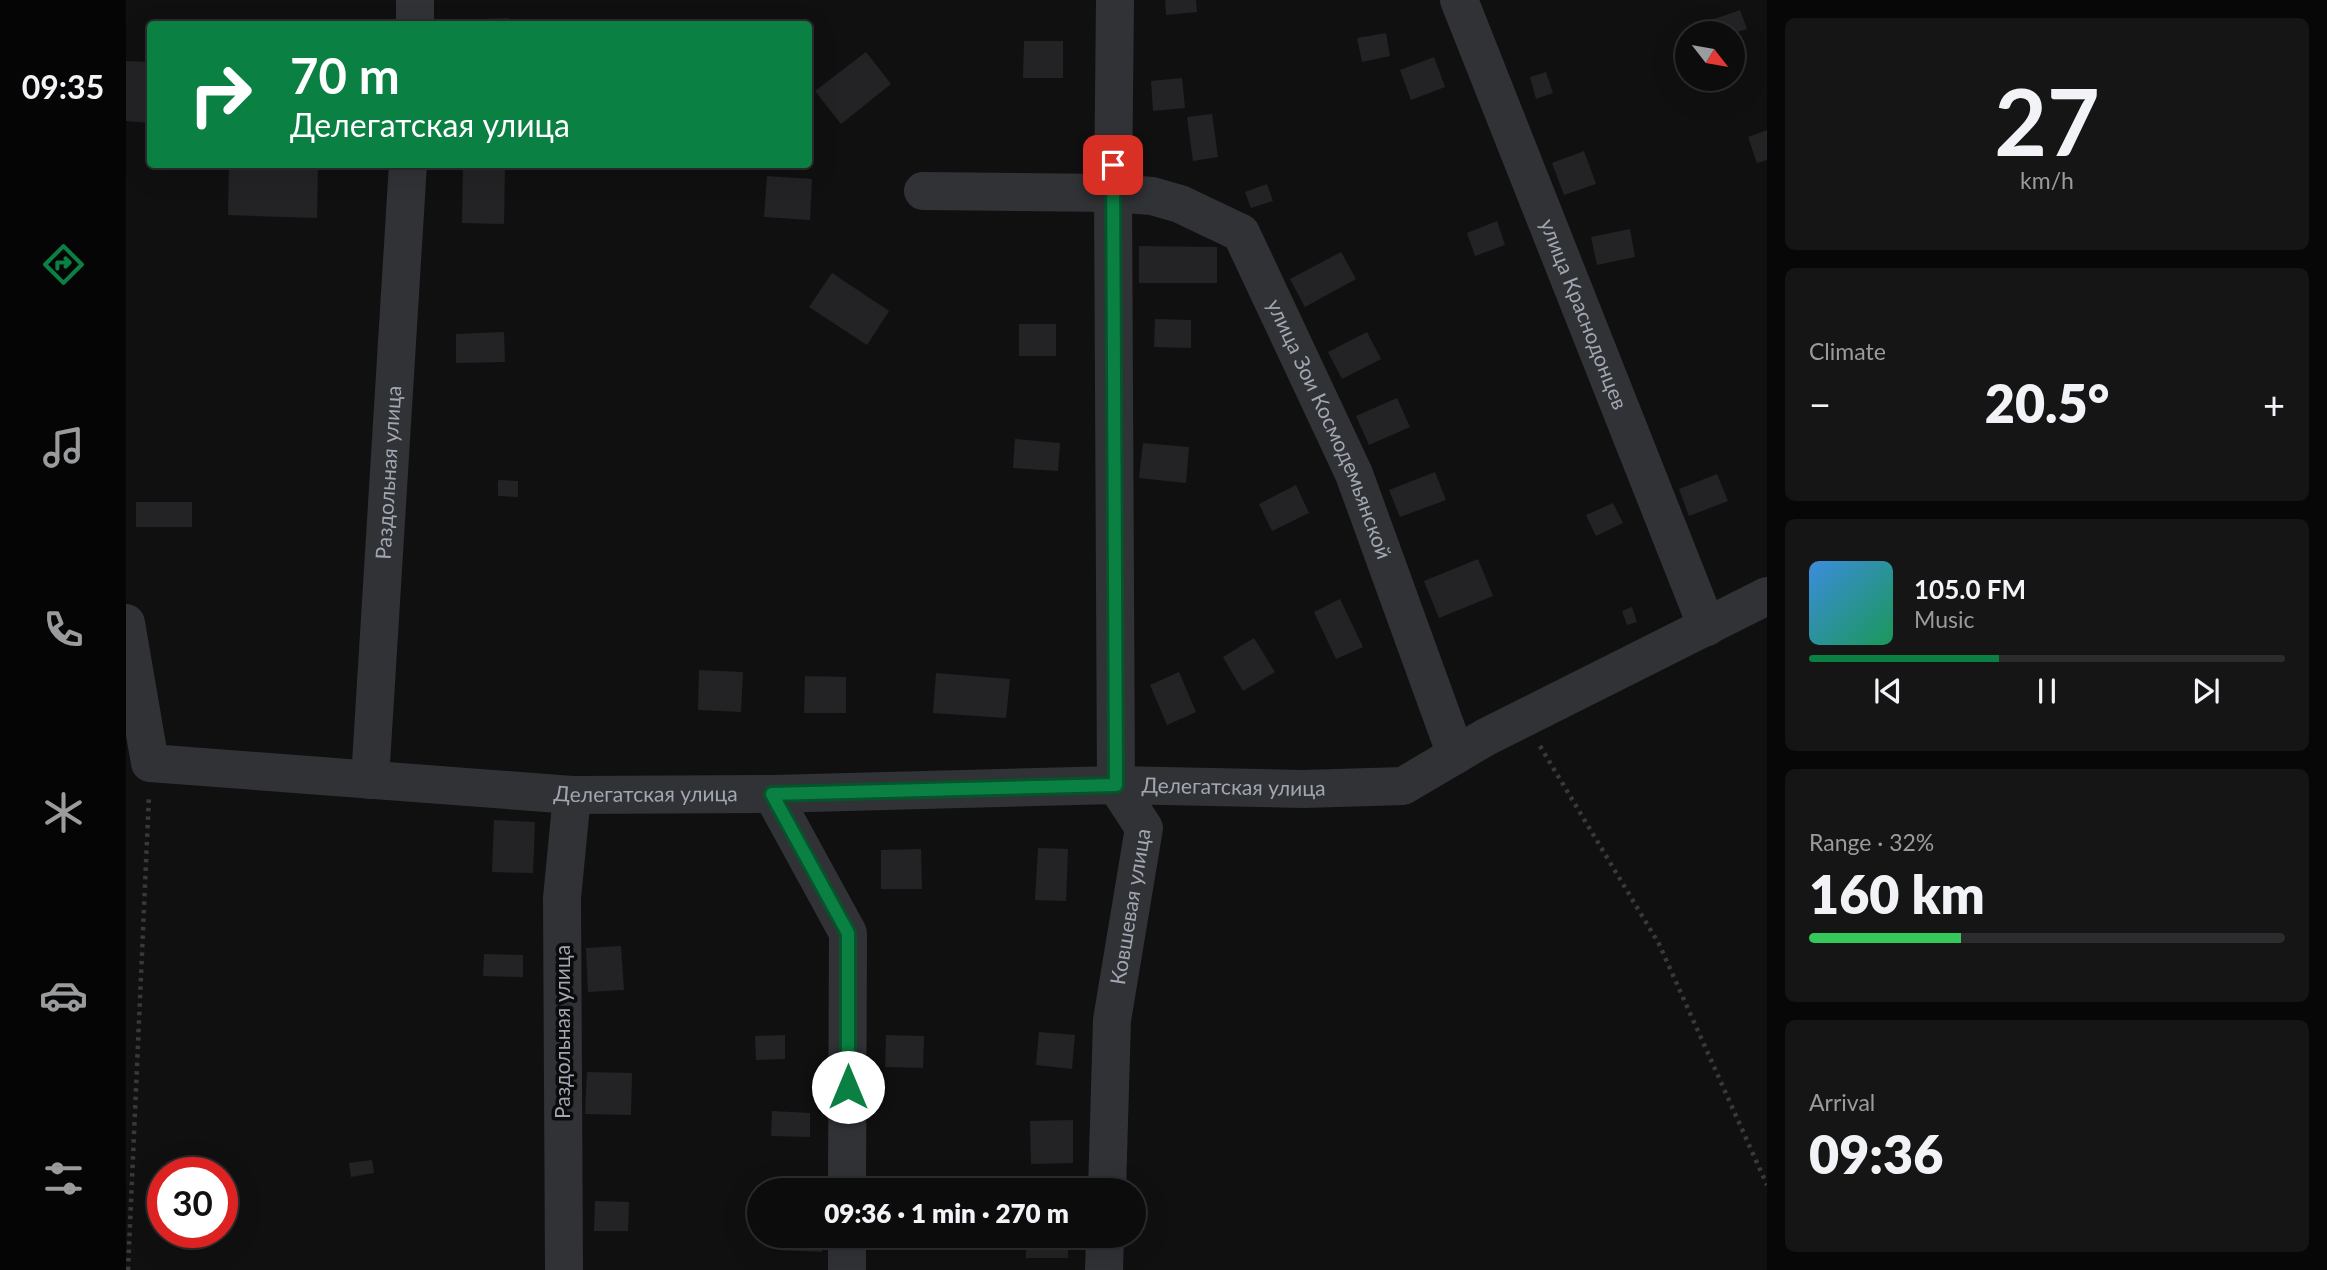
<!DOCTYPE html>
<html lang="en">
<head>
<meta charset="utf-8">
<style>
  :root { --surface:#0c0c0d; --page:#151516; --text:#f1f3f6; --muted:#9a9b9d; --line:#2c2c2e; --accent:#0b8043 }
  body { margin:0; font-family:Lato,sans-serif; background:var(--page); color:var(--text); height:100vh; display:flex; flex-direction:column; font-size:26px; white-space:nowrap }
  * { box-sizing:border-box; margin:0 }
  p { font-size:23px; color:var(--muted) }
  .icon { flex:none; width:38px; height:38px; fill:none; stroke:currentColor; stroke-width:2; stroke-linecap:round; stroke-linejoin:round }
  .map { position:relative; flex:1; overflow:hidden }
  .sheet { display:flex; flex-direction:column; gap:18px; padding:18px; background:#070707; width:560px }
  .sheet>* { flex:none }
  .hud { position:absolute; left:21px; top:21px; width:665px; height:147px; border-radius:7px; box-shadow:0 7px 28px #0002,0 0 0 2px var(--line); background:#0b8043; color:#fff; overflow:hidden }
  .needle { width:46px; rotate:121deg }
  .tools { position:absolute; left:1549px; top:21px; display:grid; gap:14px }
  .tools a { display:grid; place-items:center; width:70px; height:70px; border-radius:50%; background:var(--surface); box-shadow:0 7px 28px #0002,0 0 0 2px var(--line); font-size:35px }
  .speed { position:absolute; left:21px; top:1157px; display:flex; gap:14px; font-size:35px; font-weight:700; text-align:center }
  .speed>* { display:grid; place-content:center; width:91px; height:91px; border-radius:50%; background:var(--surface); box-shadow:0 7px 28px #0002,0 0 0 2px var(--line); line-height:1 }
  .speed .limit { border:10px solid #d22; background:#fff; color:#111 }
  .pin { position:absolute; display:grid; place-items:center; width:60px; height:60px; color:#fff; margin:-30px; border-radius:14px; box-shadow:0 4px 10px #0006 }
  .me { position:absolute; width:77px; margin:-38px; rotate:0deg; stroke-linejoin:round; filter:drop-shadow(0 0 5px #0008) }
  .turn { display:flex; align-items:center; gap:24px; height:147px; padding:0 28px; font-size:32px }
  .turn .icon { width:91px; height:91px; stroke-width:2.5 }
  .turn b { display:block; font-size:49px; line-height:60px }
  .big { font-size:52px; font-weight:800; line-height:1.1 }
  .sheet .tile { flex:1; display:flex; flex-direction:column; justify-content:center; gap:10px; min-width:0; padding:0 24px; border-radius:10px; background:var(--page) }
  .sheet .dial { align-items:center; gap:0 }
  .dial b { font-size:91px; line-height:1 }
  .song { display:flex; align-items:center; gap:21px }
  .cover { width:84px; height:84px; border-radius:10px; background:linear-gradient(135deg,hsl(210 70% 55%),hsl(150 70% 35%)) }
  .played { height:7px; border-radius:4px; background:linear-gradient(90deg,var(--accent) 40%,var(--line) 40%) }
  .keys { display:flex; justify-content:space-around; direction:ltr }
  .heat { display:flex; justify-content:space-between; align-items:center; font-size:38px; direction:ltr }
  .charge { height:10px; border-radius:5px; background:linear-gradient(90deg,#34c759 32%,var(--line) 0) }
  .trip { position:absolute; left:621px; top:1178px; width:399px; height:70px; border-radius:35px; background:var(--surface); box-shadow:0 7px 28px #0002,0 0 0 2px var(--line); font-weight:800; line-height:70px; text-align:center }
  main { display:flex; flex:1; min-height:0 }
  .menu { display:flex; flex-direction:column; width:126px; justify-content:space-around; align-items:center; background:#050505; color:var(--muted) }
  .menu .icon { width:49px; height:49px }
  .menu .selected { color:var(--accent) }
  .menu b { font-size:32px; color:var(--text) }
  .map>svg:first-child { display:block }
</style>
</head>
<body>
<main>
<nav class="menu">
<b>09:35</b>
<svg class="icon selected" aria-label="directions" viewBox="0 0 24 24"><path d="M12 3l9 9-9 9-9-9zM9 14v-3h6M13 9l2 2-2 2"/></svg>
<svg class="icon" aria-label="music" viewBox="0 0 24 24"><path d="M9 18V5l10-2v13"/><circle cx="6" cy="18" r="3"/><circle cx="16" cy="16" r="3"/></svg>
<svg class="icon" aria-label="phone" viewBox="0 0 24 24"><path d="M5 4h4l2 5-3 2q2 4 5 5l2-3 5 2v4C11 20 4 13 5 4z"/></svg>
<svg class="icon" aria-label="climate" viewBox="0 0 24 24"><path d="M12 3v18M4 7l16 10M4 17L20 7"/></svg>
<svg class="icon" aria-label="car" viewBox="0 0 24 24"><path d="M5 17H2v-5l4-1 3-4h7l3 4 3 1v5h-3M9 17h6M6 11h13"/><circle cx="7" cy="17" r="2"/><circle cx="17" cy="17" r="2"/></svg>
<svg class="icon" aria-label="filters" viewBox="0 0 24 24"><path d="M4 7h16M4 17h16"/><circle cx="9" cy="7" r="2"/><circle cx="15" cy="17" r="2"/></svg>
</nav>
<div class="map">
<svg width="1641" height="1270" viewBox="0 0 1641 1270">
  <rect width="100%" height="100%" fill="#101011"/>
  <!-- building -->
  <g fill="#232325">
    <polygon points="1039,0 1070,0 1071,12 1040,15"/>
    <polygon points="1614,10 1621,29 1608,33 1590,33 1585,20"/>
    <polygon points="383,18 383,24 339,24 339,20"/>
    <polygon points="1260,33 1264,56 1236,62 1231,38"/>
    <polygon points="898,41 937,41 937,78 897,78"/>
    <polygon points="740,52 765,84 715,124 689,91"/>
    <polygon points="1308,57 1319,87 1285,100 1274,70"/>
    <polygon points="0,61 24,62 24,123 0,121"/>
    <polygon points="1420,72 1427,93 1410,99 1404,77"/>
    <polygon points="1056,78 1059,108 1027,111 1025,81"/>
    <polygon points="1086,114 1092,157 1067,161 1061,117"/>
    <polygon points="1641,130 1641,160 1631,163 1622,137"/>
    <polygon points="1458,151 1470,184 1438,195 1426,163"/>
    <polygon points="103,164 192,164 191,218 102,215"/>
    <polygon points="337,164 379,164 378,224 336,223"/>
    <polygon points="641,176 686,179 684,220 638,217"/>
    <polygon points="1141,184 1147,201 1125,208 1119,192"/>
    <polygon points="1371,221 1379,245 1349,256 1341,233"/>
    <polygon points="1504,229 1509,257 1471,265 1465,237"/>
    <polygon points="1013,246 1091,247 1091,283 1013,283"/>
    <polygon points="1215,252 1230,279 1179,307 1164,279"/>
    <polygon points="706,273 763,311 741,345 683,307"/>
    <polygon points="1029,319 1065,320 1065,348 1028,347"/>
    <rect x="893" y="324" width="37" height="32"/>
    <polygon points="378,332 379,362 330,363 330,334"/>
    <polygon points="1241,332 1255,359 1216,379 1202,352"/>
    <polygon points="1271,398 1284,427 1243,445 1230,416"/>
    <polygon points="889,439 934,443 932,471 887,468"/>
    <polygon points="1017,443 1063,447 1060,483 1013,478"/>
    <polygon points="1309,472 1320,500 1274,517 1263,490"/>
    <polygon points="1591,474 1602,501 1563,516 1553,489"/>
    <polygon points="372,480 392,481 392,497 372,496"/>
    <polygon points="1170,485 1183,513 1146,531 1133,504"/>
    <rect x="10" y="502" width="56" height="25"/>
    <polygon points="1487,503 1497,523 1470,536 1460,515"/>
    <polygon points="1352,559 1367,596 1313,618 1298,581"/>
    <polygon points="1214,599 1237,647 1210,659 1188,612"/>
    <polygon points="1506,607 1511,622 1501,625 1496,611"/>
    <polygon points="1128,638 1149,672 1117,691 1097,657"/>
    <polygon points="573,670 617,672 615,712 572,710"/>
    <polygon points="1053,672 1070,712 1041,725 1024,685"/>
    <polygon points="810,673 884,679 880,718 807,713"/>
    <polygon points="679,676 720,677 720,713 678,713"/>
    <polygon points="368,820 409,822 407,873 366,872"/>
    <polygon points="912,848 942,849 940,901 909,900"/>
    <polygon points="795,849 796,889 755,889 755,850"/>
    <polygon points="495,946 498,990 462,992 460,948"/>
    <polygon points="358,954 397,955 397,977 357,976"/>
    <polygon points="913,1032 949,1035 946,1069 910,1065"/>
    <polygon points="659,1035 659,1059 630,1060 629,1036"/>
    <polygon points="760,1035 798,1036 797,1068 759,1067"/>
    <polygon points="461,1072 506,1073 505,1115 459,1114"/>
    <polygon points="646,1111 684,1113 684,1137 645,1136"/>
    <polygon points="947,1120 947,1163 905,1164 904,1121"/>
    <polygon points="246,1160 248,1173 225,1177 223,1163"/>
    <polygon points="469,1201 503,1202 502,1231 468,1231"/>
    <polygon points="652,1236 696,1236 696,1252 651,1250"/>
    <rect x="900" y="1236" width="42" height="22"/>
  </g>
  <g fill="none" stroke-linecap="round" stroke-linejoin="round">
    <!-- path -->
    <g stroke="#37393d" stroke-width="4.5" stroke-dasharray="3.5 5" stroke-linecap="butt">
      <polyline points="1414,746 1533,944 1641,1185"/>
      <polyline points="2,1270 23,795"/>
    </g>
    <!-- minor -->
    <g stroke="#313236" stroke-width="38">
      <polyline points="289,0 289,24"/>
      <path id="s1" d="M1333,0L1581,627"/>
      <path id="s2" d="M797,191L987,193L1026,196L1054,204L1115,233L1228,474L1330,755"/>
      <path id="s3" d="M0,623L24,763L446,795L646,794L990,785L1178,789L1277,786L1360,737L1641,596"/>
      <path id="s4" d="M244,780L282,164"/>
      <polyline points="646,794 722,933 721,1190"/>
      <path id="s5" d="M981,1190L986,1020L1018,828L990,785L987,193L989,0"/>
      <polyline points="438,1270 436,898 446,795"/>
      <polyline points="721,1270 721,1236"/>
      <polyline points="978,1270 979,1236"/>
    </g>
  </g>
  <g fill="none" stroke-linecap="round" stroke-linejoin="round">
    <!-- route casing -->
    <g stroke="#07532c" stroke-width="18">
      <polyline id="route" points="722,1087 722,933 646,794 990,785 987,165"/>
    </g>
    <!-- route -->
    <use href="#route" stroke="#0b8043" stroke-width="12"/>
  </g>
  <g text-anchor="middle" stroke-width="7" stroke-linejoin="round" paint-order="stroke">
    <!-- street labels -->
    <g font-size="21" fill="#a1a7b2" stroke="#0b0b0c">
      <text dy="7" stroke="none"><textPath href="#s1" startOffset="338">улица Краснодонцев</textPath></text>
      <text dy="7" stroke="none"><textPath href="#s2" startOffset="541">улица Зои Космодемьянской</textPath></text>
      <text dy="7" stroke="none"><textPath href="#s4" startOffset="308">Раздольная улица</textPath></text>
      <text dy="7" stroke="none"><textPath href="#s3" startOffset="1227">Делегатская улица</textPath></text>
      <text dy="7" stroke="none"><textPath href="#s3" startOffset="639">Делегатская улица</textPath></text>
      <text dy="7" stroke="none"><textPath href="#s5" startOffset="285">Ковшевая улица</textPath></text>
      <text transform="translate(437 1032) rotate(-90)" y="7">Раздольная улица</text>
    </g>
  </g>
</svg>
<div class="tools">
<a><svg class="needle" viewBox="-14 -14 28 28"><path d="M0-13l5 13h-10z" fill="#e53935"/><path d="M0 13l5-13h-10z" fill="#9a9b9d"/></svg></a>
</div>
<div class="speed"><div class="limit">30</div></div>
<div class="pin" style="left:987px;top:165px;background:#d93025"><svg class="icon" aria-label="arrive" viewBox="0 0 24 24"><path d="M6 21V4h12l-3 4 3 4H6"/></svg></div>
<svg class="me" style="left:722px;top:1087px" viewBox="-20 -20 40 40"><circle r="19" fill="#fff"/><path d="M0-13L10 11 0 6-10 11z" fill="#0b8043"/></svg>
<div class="trip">09:36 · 1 min · 270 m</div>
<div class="hud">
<div class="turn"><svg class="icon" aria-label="right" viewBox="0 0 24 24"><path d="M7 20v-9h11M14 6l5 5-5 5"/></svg><div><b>70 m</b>Делегатская улица</div></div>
</div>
</div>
<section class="sheet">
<div class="tile dial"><b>27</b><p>km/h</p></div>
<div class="tile"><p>Climate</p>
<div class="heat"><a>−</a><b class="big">20.5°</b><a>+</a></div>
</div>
<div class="tile">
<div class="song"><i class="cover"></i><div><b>105.0 FM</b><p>Music</p></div></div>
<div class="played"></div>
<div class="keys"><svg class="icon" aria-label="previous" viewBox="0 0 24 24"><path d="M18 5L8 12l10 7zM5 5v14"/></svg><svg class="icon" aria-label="pause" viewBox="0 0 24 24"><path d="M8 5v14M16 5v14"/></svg><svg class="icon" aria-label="next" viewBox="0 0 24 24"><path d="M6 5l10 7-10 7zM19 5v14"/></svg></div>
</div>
<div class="tile"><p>Range · 32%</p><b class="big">160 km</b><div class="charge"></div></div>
<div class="tile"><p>Arrival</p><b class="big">09:36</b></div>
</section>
</main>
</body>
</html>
